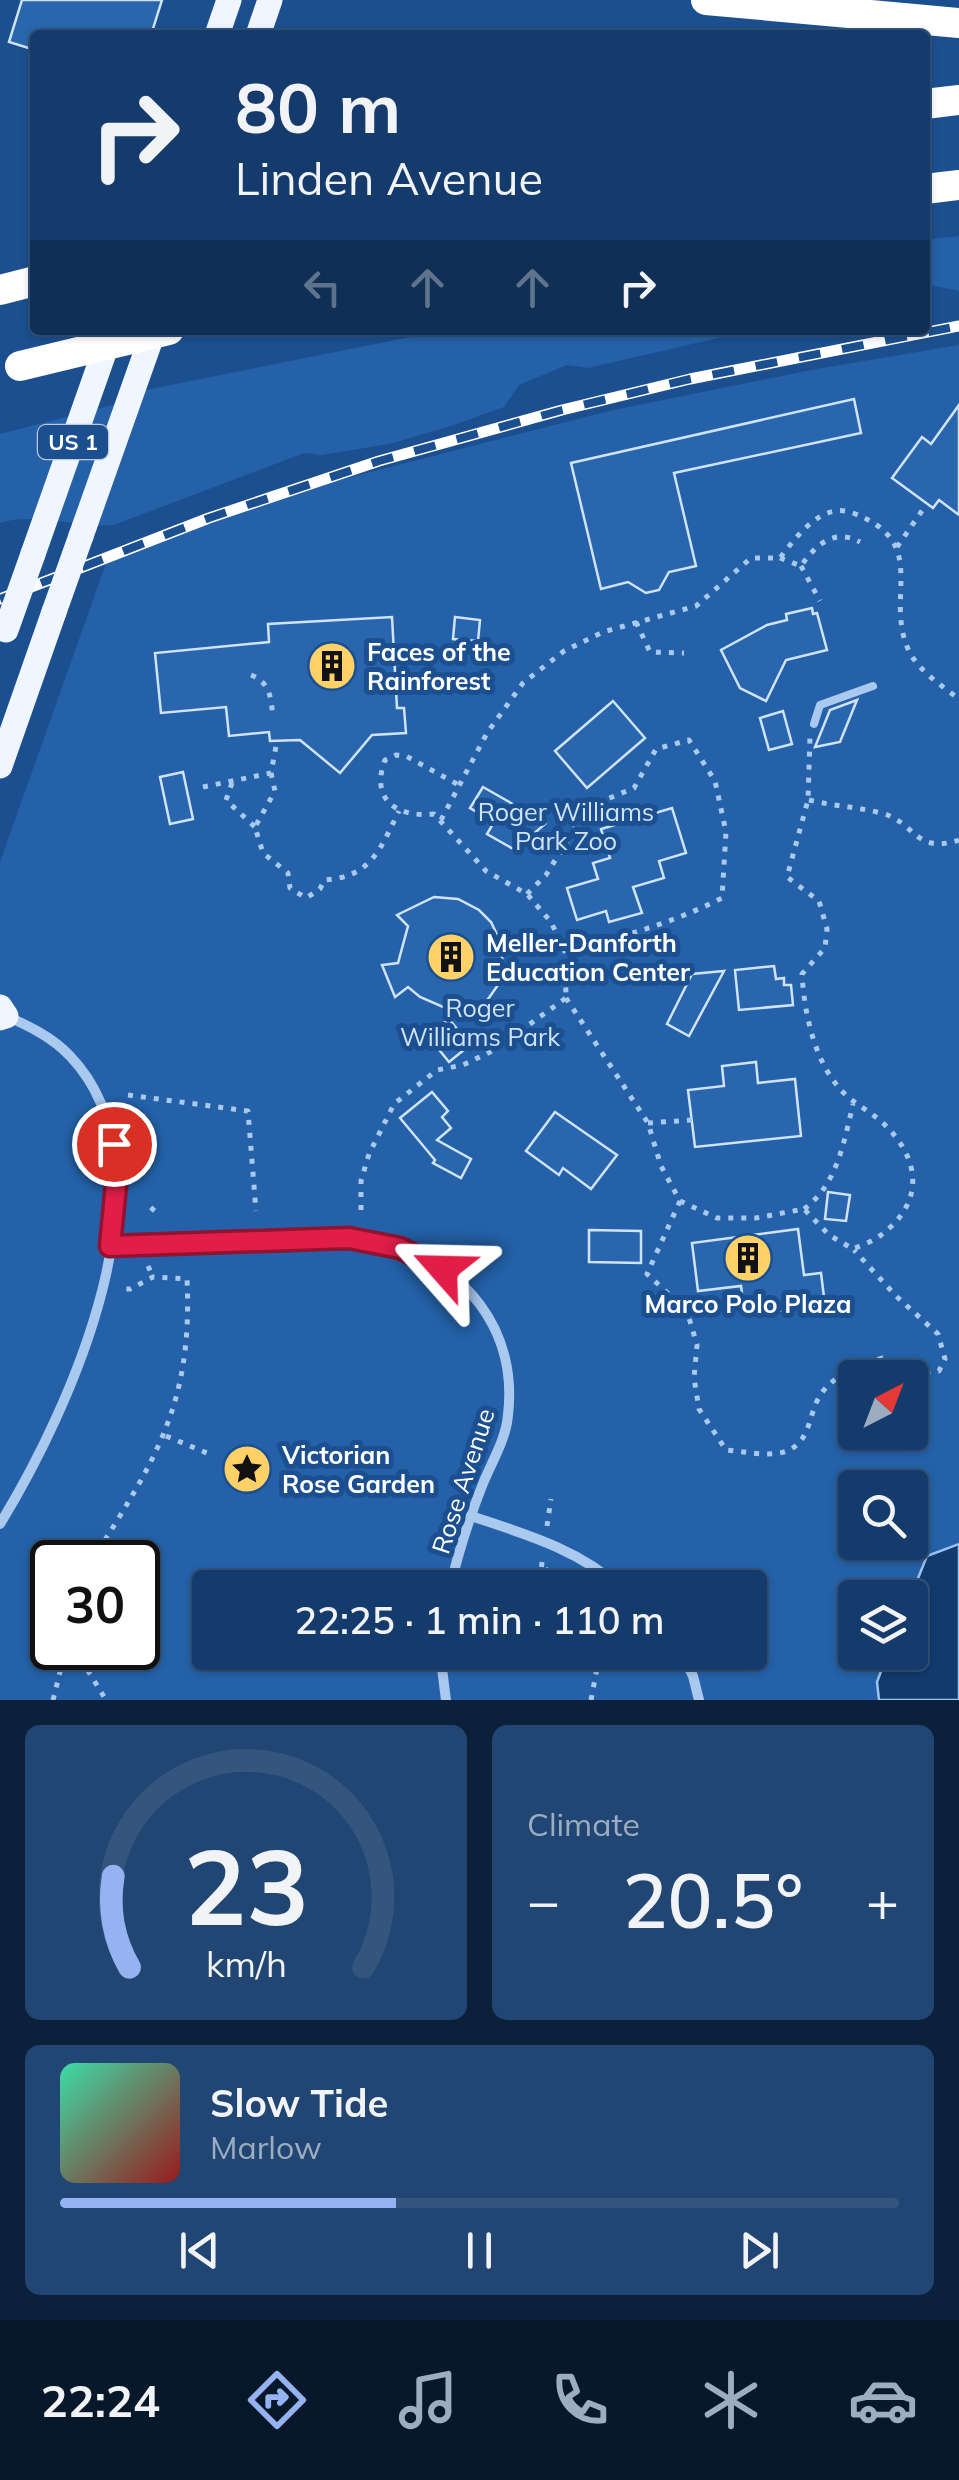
<!DOCTYPE html>
<html lang="en">
<head>
<meta charset="utf-8">
<style>
  :root { --surface:#143b6b; --page:#214673; --text:#f1f3f6; --muted:#9dadc1; --line:#33557e; --accent:#95b2f1 }
  body { margin:0; font-family:Mulish,sans-serif; background:var(--page); color:var(--text); height:100vh; display:flex; flex-direction:column; font-size:38px; white-space:nowrap }
  * { box-sizing:border-box; margin:0 }
  p { font-size:32px; color:var(--muted) }
  .icon { flex:none; width:55px; height:55px; fill:none; stroke:currentColor; stroke-width:2; stroke-linecap:round; stroke-linejoin:round }
  .map { position:relative; height:1700px; overflow:hidden }
  .sheet { display:flex; flex-direction:column; gap:25px; padding:25px; background:#0b203b; flex:1 }
  .sheet>* { flex:none }
  .top-card { position:absolute; left:30px; top:30px; width:900px; height:305px; border-radius:10px; box-shadow:0 2px 8px #0004,0 0 0 2px var(--line); background:#143b6b; color:var(--text); overflow:hidden }
  .needle { width:65px; rotate:42deg }
  .buttons { position:absolute; left:838px; top:1360px; display:grid; gap:20px }
  .buttons a { display:grid; place-items:center; width:90px; height:90px; border-radius:10px; background:var(--surface); box-shadow:0 2px 8px #0004,0 0 0 2px var(--line); font-size:50px }
  .speed { position:absolute; left:30px; top:1540px; display:flex; gap:20px; font-size:50px; font-weight:700; text-align:center }
  .speed>* { display:grid; place-content:center; width:130px; height:130px; border-radius:50%; background:var(--surface); box-shadow:0 2px 8px #0004,0 0 0 2px var(--line); line-height:1 }
  .speed .limit { border:5px solid #111; border-radius:15px; background:#fff; color:#111 }
  .pin { position:absolute; display:grid; place-items:center; width:85px; height:85px; color:#fff; margin:-42px; border:5px solid #fff; border-radius:50%; box-shadow:0 2px 10px #0007 }
  .me { position:absolute; width:110px; margin:-55px; rotate:295deg; stroke-linejoin:round; filter:drop-shadow(0 0 8px #0008) }
  .turn { display:flex; align-items:center; gap:35px; height:210px; padding:0 40px; font-size:45px }
  .turn .icon { width:130px; height:130px; stroke-width:2.5 }
  .turn b { display:block; font-size:70px; line-height:85px }
  .lanes { display:flex; align-items:center; height:95px; padding:0 40px; background:#0003; justify-content:center; gap:50px; direction:ltr }
  .lanes .off { opacity:.35 }
  .big { font-size:75px; font-weight:600; line-height:1.1 }
  .sheet .widget { flex:1; display:flex; flex-direction:column; justify-content:center; gap:15px; min-width:0; padding:0 35px; border-radius:15px; background:var(--page) }
  .sheet .dial { align-items:center; gap:0 }
  .dial svg { height:260px; overflow:visible; fill:none; stroke:var(--line); stroke-width:7; stroke-linecap:round; text-anchor:middle }
  .dial text { fill:var(--text); stroke:none }
  .song { display:flex; align-items:center; gap:30px }
  .cover { width:120px; height:120px; border-radius:15px; background:linear-gradient(135deg,hsl(160 70% 55%),hsl(0 70% 35%)) }
  .played { height:10px; border-radius:5px; background:linear-gradient(90deg,var(--accent) 40%,var(--line) 40%) }
  .keys { display:flex; justify-content:space-around; direction:ltr }
  .heat { display:flex; justify-content:space-between; align-items:center; font-size:55px; direction:ltr }
  .sheet .tiles { flex:1; display:grid; gap:25px; grid-template-columns:1fr 1fr }
  .widget:last-child { grid-column:span 2 }
  .trip { position:absolute; left:192px; top:1570px; width:575px; height:100px; border-radius:10px; background:var(--surface); box-shadow:0 2px 8px #0004,0 0 0 2px var(--line); font-weight:600; line-height:100px; text-align:center }
  .menu { display:flex; height:160px; justify-content:space-around; align-items:center; background:#08182b; color:var(--muted) }
  .menu .icon { width:70px; height:70px }
  .menu .on { color:var(--accent) }
  .menu b { font-size:45px; color:var(--text) }
  .map>svg:first-child { display:block }
</style>
</head>
<body>
<div class="map">
<svg width="959" height="1700" viewBox="0 0 959 1700">
  <rect width="100%" height="100%" fill="#1b4f8f"/>
  <!-- green -->
  <g fill="#2461a8" fill-rule="evenodd">
    <polygon points="959,236 959,291 925,284 925,240"/>
    <path d="M445,330H753L588,368L567,365L519,385L504,407L454,425L390,444L321,455L304,453L114,525L89,526L84,523C56,523 27,514 0,523V434L128,401L141,391Z"/>
    <path d="M959,345V1700H0V862L110,552L244,509L265,499L609,411L816,369ZM855,1378H910V1432H855ZM855,1488H910V1542H855ZM52,1562H138V1648H52ZM210,1588H750V1652H210ZM855,1598H910V1652H855Z"/>
  </g>
  <!-- water -->
  <polygon fill="#123a6d" stroke="#9cc4f0" stroke-width="2.5" points="959,1544 959,1700 879,1700 877,1682 888,1653 910,1652 910,1598 927,1556"/>
  <!-- building -->
  <g fill="#2a66ad" stroke="#cfe3fa" stroke-width="2.5">
    <polygon points="22,0 162,0 151,35 35,35 35,50 9,42"/>
    <polygon points="854,399 861,433 674,473 696,566 669,572 659,590 646,593 628,582 601,589 571,463"/>
    <polygon points="959,405 959,515 939,500 933,508 892,478 922,437 931,444"/>
    <polygon points="812,608 813,614 817,613 827,650 786,660 766,701 740,688 721,650 767,625 787,620 786,614"/>
    <polygon points="392,617 397,708 404,708 406,733 372,735 340,773 300,740 270,741 269,732 229,736 226,707 161,713 155,653 269,642 268,624"/>
    <polygon points="455,617 480,620 478,641 453,639"/>
    <polygon points="857,700 840,742 815,747 830,710"/>
    <polygon points="613,701 645,738 587,788 555,751"/>
    <polygon points="783,711 792,744 769,750 760,718"/>
    <polygon points="183,772 193,819 170,824 160,777"/>
    <polygon points="483,787 511,803 545,824 515,850 487,834 494,822 470,808"/>
    <polygon points="672,808 686,853 659,861 664,878 633,887 642,913 609,922 606,911 577,920 567,888 598,879 593,863 610,858 601,829"/>
    <polygon points="434,897 458,899 479,910 491,922 501,943 503,969 498,985 486,1002 466,1017 420,997 408,987 395,997 382,965 398,963 408,926 397,915"/>
    <polygon points="774,966 776,979 784,978 784,985 791,985 793,1005 739,1010 735,970"/>
    <polygon points="724,971 689,1036 667,1024 692,974"/>
    <polygon points="449,1019 470,1045 449,1062 428,1036"/>
    <polygon points="756,1062 758,1083 795,1079 801,1136 695,1147 688,1090 724,1086 722,1066"/>
    <polygon points="432,1092 448,1111 442,1117 451,1128 437,1140 471,1159 461,1178 433,1163 435,1160 400,1118"/>
    <polygon points="555,1112 617,1155 591,1189 563,1168 559,1175 526,1151"/>
    <polygon points="828,1192 850,1195 846,1221 825,1219"/>
    <polygon points="798,1229 804,1275 821,1273 825,1305 745,1315 741,1286 698,1291 692,1243"/>
    <polygon points="589,1230 641,1231 641,1263 589,1262"/>
    <polygon points="242,1451 265,1460 254,1488 231,1479"/>
  </g>
  <g fill="none" stroke-linecap="round" stroke-linejoin="round">
    <!-- path -->
    <g stroke="#a9c9ee" stroke-width="5" stroke-dasharray="5 8" stroke-linecap="butt">
      <polyline points="897,547 926,505"/>
      <path d="M780,558L801,566C816,544 835,528 860,542"/>
      <polyline points="801,566 820,601"/>
      <polyline points="636,622 650,652 684,653"/>
      <path d="M251,675C271,683 271,699 273,718"/>
      <path d="M271,773L275,791L255,827L263,853L288,873L290,888L306,898L320,889L324,880C372,877 380,849 399,811"/>
      <polyline points="232,783 226,800 255,827"/>
      <path d="M457,784L406,756L396,755L385,760C370,799 396,818 434,814L486,871L527,894L551,922L565,951L566,998"/>
      <polyline points="203,787 271,773 277,741"/>
      <path d="M809,800C833,806 857,807 881,813C915,821 914,855 959,840"/>
      <path d="M441,820L487,733L523,683L564,651L603,632L696,606L751,558H780C796,537 822,501 853,513C932,543 883,596 909,651C919,671 942,686 959,699"/>
      <path d="M527,894L546,875L588,807L634,788L656,749L689,740L715,781L726,832L722,898C671,924 621,937 565,951"/>
      <polyline points="566,998 648,1123 661,1166 680,1201"/>
      <polyline points="128,1095 248,1111 256,1211"/>
      <polyline points="648,1123 692,1120"/>
      <path d="M680,1201L717,1218H756L804,1209L829,1235L853,1249C862,1245 874,1241 881,1235C925,1202 921,1159 883,1123C868,1109 849,1102 836,1084C813,1055 804,1010 802,974L825,948L827,929L819,901L787,877L808,800L810,736"/>
      <path d="M680,1201L647,1274L687,1311L697,1345L694,1378L699,1409L726,1450C744,1451 774,1459 791,1449C809,1439 809,1418 817,1401C830,1375 857,1367 882,1358L913,1374L939,1371L945,1359L938,1334L896,1296L854,1250"/>
      <path d="M804,1209C837,1185 844,1142 853,1104"/>
      <polyline points="361,1210 361,1181 369,1154 394,1104 437,1070 463,1065 494,1050 566,998"/>
      <polyline points="151,1211 158,1203"/>
      <polyline points="148,1266 153,1277"/>
      <polyline points="166,1436 214,1456"/>
      <polyline points="547,1526 551,1499"/>
      <path d="M91,1562C155,1461 193,1404 187,1279L153,1277L130,1289H124"/>
      <polyline points="542,1562 541,1572 550,1569 572,1578"/>
      <polyline points="74,1648 106,1700"/>
      <polyline points="53,1700 66,1648"/>
      <polyline points="591,1700 600,1652"/>
    </g>
    <!-- service -->
    <polyline stroke="#a9c9ee" stroke-width="8" points="814,724 820,705 873,686"/>
    <!-- minor -->
    <g stroke="#a9c9ee" stroke-width="10">
      <path d="M110,1246C161,1244 211,1242 262,1240C302,1239 344,1233 383,1243C465,1263 518,1330 508,1415C506,1440 491,1463 482,1486C469,1519 458,1553 450,1588"/>
      <path d="M471,1516C525,1534 578,1549 621,1588"/>
      <path d="M0,1524C69,1411 180,1171 70,1056C52,1037 29,1026 6,1016"/>
      <polyline points="440,1652 446,1700"/>
      <polyline points="681,1652 693,1676 699,1700"/>
    </g>
    <!-- primary -->
    <g stroke="#f0f6ff" stroke-width="25">
      <polyline points="217,35 229,0"/>
      <polyline points="258,35 270,0"/>
      <polyline points="81,536 154,330"/>
      <polyline points="33,554 112,330"/>
      <polyline points="0,766 54,612"/>
      <polyline points="0,1007 6,1016 0,1018"/>
    </g>
    <!-- motorway -->
    <g stroke="#fff" stroke-width="30">
      <polyline points="706,0 959,23"/>
      <polyline points="925,104 959,100"/>
      <polyline points="925,189 959,185"/>
      <polyline points="0,290 35,281"/>
    </g>
    <!-- rail casing -->
    <g stroke="#fff" stroke-width="11">
      <polyline id="rail" points="0,599 209,518 379,461 562,410 690,379 959,326"/>
    </g>
    <!-- rail -->
    <use href="#rail" stroke="#1b4f8f" stroke-width="8" stroke-dasharray="22" stroke-linecap="butt"/>
    <!-- primary-bridge -->
    <g stroke="#f0f6ff" stroke-width="25">
      <polyline points="54,612 81,536"/>
      <polyline points="6,630 33,554"/>
    </g>
    <!-- motorway-bridge -->
    <polyline stroke="#fff" stroke-width="30" points="20,366 169,330"/>
  </g>
  <g fill="none" stroke-linecap="round" stroke-linejoin="round">
    <!-- route casing -->
    <g stroke="#92132f" stroke-width="25">
      <polyline id="route" points="114,1144 116,1185 110,1246 349,1238 400,1248 443,1269"/>
    </g>
    <!-- route -->
    <use href="#route" stroke="#e11d48" stroke-width="18"/>
  </g>
  <!-- icons -->
  <defs>
    <g id="building-disc" transform="scale(2.5)"><circle r="9.5" fill="#ffd166" stroke="#1b4f8f"/><path d="M-4-6H4V6H1V3H-1V6H-4ZM-2.5-4.3h1.7v1.8h-1.7ZM.8-4.3h1.7v1.8H.8ZM-2.5-1h1.7V.8h-1.7ZM.8-1h1.7V.8H.8Z" fill="#111"/></g>
    <g id="sight-disc" transform="scale(2.5)"><circle r="9.5" fill="#ffd166" stroke="#1b4f8f"/><path d="M0-6L1.8-2.2L6-1.7L2.9 1.2L3.7 5.4L0 3.3L-3.7 5.4L-2.9 1.2L-6-1.7L-1.8-2.2Z" fill="#111"/></g>
  </defs>
  <g fill-rule="evenodd">
    <use href="#building-disc" x="332" y="666"/>
    <use href="#building-disc" x="451" y="957"/>
    <use href="#building-disc" x="748" y="1258"/>
    <use href="#sight-disc" x="247" y="1469"/>
  </g>
  <g text-anchor="middle" stroke-width="10" stroke-linejoin="round" paint-order="stroke">
    <!-- shield labels -->
    <rect fill="#1b4f8f" stroke="#bbcadd" stroke-width="2.5" x="38" y="425" width="70" height="34" rx="8"/>
    <g font-size="22" font-weight="bold" fill="#fff">
      <text x="73" y="450">US 1</text>
    </g>
    <!-- poi labels -->
    <g font-size="25" font-weight="bold" fill="#fff" stroke="#1b4f8f" text-anchor="start">
      <text x="367" y="661">Faces of the<tspan x="367" dy="29">Rainforest</tspan></text>
      <text x="486" y="952">Meller-Danforth<tspan x="486" dy="29">Education Center</tspan></text>
      <text x="748" y="1313" text-anchor="middle">Marco Polo Plaza</text>
      <text x="282" y="1464">Victorian<tspan x="282" dy="29">Rose Garden</tspan></text>
    </g>
    <!-- park labels -->
    <g font-size="25" fill="#cfe3fa" stroke="#1b4f8f">
      <text x="566" y="821">Roger Williams<tspan x="566" dy="29">Park Zoo</tspan></text>
      <text x="480" y="1017">Roger<tspan x="480" dy="29">Williams Park</tspan></text>
    </g>
    <!-- street labels -->
    <g font-size="25" fill="#fff" stroke="#1b4f8f">
      <text transform="translate(463 1481) rotate(-72)" y="9">Rose Avenue</text>
    </g>
  </g>
</svg>
<div class="buttons">
<a><svg class="needle" viewBox="-14 -14 28 28"><path d="M0-13l5 13h-10z" fill="#e53935"/><path d="M0 13l5-13h-10z" fill="#9dadc1"/></svg></a>
<a><svg class="icon" aria-label="search" viewBox="0 0 24 24"><circle cx="10" cy="10" r="6"/><path d="M15 15l6 6"/></svg></a>
<a><svg class="icon" aria-label="layers" viewBox="0 0 24 24"><path d="M12 4l9 5-9 5-9-5zM3 14l9 5 9-5"/></svg></a>
</div>
<div class="speed"><div class="limit">30</div></div>
<div class="pin" style="left:114px;top:1144px;background:#d93025"><svg class="icon" aria-label="arrive" viewBox="0 0 24 24"><path d="M6 21V4h12l-3 4 3 4H6"/></svg></div>
<svg class="me" style="left:443px;top:1269px" viewBox="-20 -20 40 40"><path d="M0-17L14 15 0 8-14 15z" fill="#e11d48" stroke="#fff" stroke-width="4"/></svg>
<div class="trip">22:25 · 1 min · 110 m</div>
<div class="top-card">
<div class="turn"><svg class="icon" aria-label="right" viewBox="0 0 24 24"><path d="M7 20v-9h11M14 6l5 5-5 5"/></svg><div><b>80 m</b>Linden Avenue</div></div>
<div class="lanes"><svg class="icon off" aria-label="left" viewBox="0 0 24 24"><path d="M17 20v-9H6M10 6l-5 5 5 5"/></svg><svg class="icon off" aria-label="ahead" viewBox="0 0 24 24"><path d="M12 20V5M6 11l6-6 6 6"/></svg><svg class="icon off" aria-label="ahead" viewBox="0 0 24 24"><path d="M12 20V5M6 11l6-6 6 6"/></svg><svg class="icon" aria-label="right" viewBox="0 0 24 24"><path d="M7 20v-9h11M14 6l5 5-5 5"/></svg></div>
</div>
</div>
<section class="sheet">
<div class="tiles">
<div class="widget dial"><svg viewBox="0 0 100 80">
<path d="M14 69A42 42 0 1 1 86 69"/>
<path d="M14 69A42 42 0 0 1 9 41" stroke="#95b2f1"/>
<text x="50" y="56" font-size="32" font-weight="700">23</text>
<text x="50" y="72" font-size="11">km/h</text>
</svg></div>
<div class="widget"><p>Climate</p>
<div class="heat"><a>−</a><b class="big">20.5°</b><a>+</a></div>
</div>
<div class="widget">
<div class="song"><i class="cover"></i><div><b>Slow Tide</b><p>Marlow</p></div></div>
<div class="played"></div>
<div class="keys"><svg class="icon" aria-label="previous" viewBox="0 0 24 24"><path d="M18 5L8 12l10 7zM5 5v14"/></svg><svg class="icon" aria-label="pause" viewBox="0 0 24 24"><path d="M8 5v14M16 5v14"/></svg><svg class="icon" aria-label="next" viewBox="0 0 24 24"><path d="M6 5l10 7-10 7zM19 5v14"/></svg></div>
</div>
</div>
</section>
<nav class="menu">
<b>22:24</b>
<svg class="icon on" aria-label="directions" viewBox="0 0 24 24"><path d="M12 3l9 9-9 9-9-9zM9 14v-3h6M13 9l2 2-2 2"/></svg>
<svg class="icon" aria-label="music" viewBox="0 0 24 24"><path d="M9 18V5l10-2v13"/><circle cx="6" cy="18" r="3"/><circle cx="16" cy="16" r="3"/></svg>
<svg class="icon" aria-label="phone" viewBox="0 0 24 24"><path d="M5 4h4l2 5-3 2q2 4 5 5l2-3 5 2v4C11 20 4 13 5 4z"/></svg>
<svg class="icon" aria-label="climate" viewBox="0 0 24 24"><path d="M12 3v18M4 7l16 10M4 17L20 7"/></svg>
<svg class="icon" aria-label="car" viewBox="0 0 24 24"><path d="M5 17H2v-5l4-1 3-4h7l3 4 3 1v5h-3M9 17h6M6 11h13"/><circle cx="7" cy="17" r="2"/><circle cx="17" cy="17" r="2"/></svg>
</nav>
</body>
</html>
